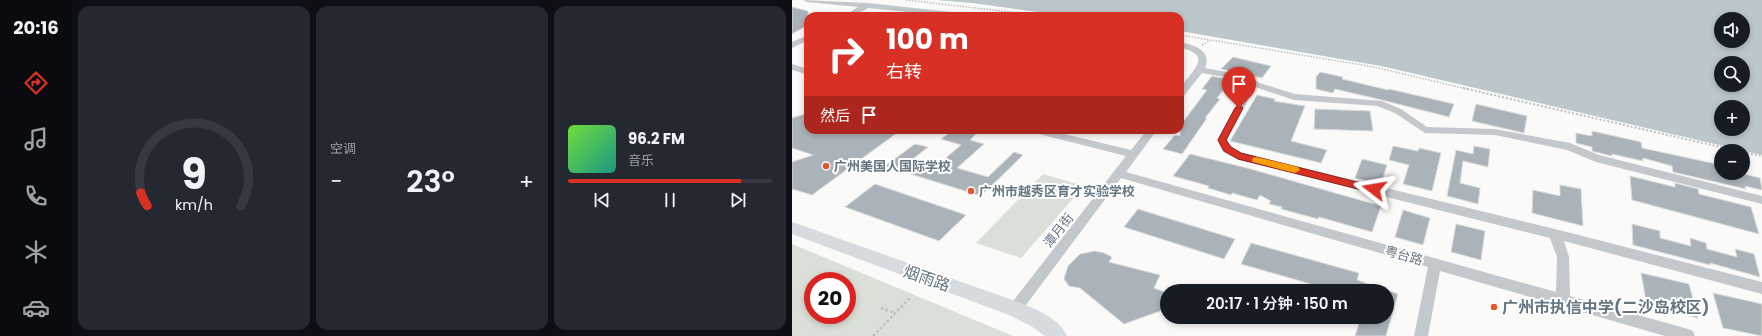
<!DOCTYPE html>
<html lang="zh">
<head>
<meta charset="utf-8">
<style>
  :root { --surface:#171b24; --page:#242831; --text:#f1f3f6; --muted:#9ea1a6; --line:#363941; --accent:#d93025 }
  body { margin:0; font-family:Poppins,"Noto Sans SC",sans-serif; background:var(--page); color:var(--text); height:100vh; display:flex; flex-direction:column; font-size:15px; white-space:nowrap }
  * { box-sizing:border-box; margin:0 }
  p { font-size:13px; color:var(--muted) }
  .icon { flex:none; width:22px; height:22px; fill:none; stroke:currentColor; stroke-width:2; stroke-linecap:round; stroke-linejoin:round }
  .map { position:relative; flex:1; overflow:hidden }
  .side { display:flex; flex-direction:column; gap:6px; padding:6px; background:#0d0f14; width:720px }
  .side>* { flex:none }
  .guide { position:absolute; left:12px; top:12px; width:380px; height:122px; border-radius:12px; box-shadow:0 2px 6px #0003; background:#d93025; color:#fff; overflow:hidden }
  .controls { position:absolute; left:922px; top:12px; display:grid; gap:8px }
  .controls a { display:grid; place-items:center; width:36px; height:36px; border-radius:50%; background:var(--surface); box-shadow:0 2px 6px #0003; font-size:20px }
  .speed { position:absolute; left:12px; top:272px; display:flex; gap:8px; font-size:20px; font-weight:700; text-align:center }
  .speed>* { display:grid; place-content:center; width:52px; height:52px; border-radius:50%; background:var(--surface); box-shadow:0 2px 6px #0003; line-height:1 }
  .speed .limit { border:6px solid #d22; background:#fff; color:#111 }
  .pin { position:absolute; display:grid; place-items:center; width:34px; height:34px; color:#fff; margin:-41px -17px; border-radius:50% 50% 50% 0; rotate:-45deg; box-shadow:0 0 4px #0007 }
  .pin .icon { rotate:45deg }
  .me { position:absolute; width:44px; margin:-22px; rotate:284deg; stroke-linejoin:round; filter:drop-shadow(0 0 3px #0008) }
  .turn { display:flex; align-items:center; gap:14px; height:84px; padding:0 16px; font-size:18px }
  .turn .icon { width:52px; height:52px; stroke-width:2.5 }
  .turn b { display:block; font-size:28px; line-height:34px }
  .then { display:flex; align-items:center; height:38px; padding:0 16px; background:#0003; gap:8px; font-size:15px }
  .big { font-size:30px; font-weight:600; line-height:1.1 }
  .side .card { flex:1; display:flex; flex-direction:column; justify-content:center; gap:6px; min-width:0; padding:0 14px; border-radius:12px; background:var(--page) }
  .side .dial { align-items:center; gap:0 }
  .dial svg { height:104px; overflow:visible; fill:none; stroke:var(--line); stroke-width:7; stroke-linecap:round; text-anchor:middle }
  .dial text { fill:var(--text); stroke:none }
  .song { display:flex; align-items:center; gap:12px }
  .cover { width:48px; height:48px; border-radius:6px; background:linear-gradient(135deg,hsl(100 70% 55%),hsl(170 70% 35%)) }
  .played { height:4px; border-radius:2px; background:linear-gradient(90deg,var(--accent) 85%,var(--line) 85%) }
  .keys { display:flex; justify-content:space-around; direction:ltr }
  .heat { display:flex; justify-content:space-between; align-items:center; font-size:22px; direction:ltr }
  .side .tiles { flex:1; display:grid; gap:6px; grid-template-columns:repeat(3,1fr) }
  .trip { position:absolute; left:368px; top:284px; width:234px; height:40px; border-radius:20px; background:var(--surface); box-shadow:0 2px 6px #0003; font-weight:600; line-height:40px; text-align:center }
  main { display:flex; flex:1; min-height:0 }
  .tabs { display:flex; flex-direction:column; width:72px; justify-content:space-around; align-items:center; background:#090b0e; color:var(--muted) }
  .tabs .icon { width:28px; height:28px }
  .tabs .on { color:var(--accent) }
  .tabs b { font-size:18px; color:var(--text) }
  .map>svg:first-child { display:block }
</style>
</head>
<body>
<main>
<nav class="tabs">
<b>20:16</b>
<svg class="icon on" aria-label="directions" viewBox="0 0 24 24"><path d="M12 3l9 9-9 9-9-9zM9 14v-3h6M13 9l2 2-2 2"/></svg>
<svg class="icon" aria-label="music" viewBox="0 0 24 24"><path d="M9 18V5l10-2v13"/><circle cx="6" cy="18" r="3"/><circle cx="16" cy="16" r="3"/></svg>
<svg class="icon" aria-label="phone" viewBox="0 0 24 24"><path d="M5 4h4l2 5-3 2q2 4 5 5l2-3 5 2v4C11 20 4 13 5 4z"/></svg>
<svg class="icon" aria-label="climate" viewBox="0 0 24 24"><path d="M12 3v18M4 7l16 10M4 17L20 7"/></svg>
<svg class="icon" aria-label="car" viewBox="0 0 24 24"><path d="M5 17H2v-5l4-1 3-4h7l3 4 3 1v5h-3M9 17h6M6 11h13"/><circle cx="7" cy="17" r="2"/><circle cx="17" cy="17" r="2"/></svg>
</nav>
<section class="side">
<div class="tiles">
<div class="card dial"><svg viewBox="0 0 100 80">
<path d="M14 69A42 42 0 1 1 86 69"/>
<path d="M14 69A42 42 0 0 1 9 59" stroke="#d93025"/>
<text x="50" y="56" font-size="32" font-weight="700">9</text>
<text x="50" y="72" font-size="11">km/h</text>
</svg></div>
<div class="card"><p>空调</p>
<div class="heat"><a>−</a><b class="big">23°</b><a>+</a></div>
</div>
<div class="card">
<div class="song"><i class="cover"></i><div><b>96.2 FM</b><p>音乐</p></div></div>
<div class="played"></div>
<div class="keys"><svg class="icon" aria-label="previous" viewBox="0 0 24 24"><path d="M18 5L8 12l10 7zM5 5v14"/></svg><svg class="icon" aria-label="pause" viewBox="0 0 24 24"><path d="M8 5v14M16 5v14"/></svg><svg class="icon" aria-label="next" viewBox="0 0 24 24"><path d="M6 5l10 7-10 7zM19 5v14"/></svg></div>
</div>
</div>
</section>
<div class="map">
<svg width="970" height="336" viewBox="0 0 970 336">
  <rect width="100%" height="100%" fill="#fafaf8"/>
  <!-- green -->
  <g fill="#dadfd7" fill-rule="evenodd">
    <polygon points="251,174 292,186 229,258 184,243"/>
    <path d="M0,244L221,336H0ZM21,281H55V315H21Z"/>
  </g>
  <!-- water -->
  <path fill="#bbc7cb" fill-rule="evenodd" d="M144,0H970V155L589,66L388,31V16H275L180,3ZM929,19H951V41H929ZM929,63H951V85H929ZM929,107H951V129H929Z"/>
  <!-- building -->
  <g fill="#aab3b9" stroke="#dcdcda">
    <polygon points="0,7 16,11 16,25 0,34"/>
    <polygon points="441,57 479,66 470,78 429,69"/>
    <polygon points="528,72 551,77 550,79 596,90 597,89 662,104 657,117 590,100 543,89 541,93 524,89 524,77"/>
    <polygon points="420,76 439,80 425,98 428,99 413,118 415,118 390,154 371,149 383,135 388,136 388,126 415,90 410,89"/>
    <polygon points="465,95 483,99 482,101 513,106 499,141 535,150 529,163 438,141"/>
    <polygon points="684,104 735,116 732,133 680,121"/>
    <polygon points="523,109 578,111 581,131 522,129"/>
    <polygon points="16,113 16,130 109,130 20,195 0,189 0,162 21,155 0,148 0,118"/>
    <polygon points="161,130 169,130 184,134 178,140 192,144 165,168 196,177 222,152 231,155 189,196 93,166 123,144 136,147 117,162 141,169 169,145 149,139"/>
    <polygon points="800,131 849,142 850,148 929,165 929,173 949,173 968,178 970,190 953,186 954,189 881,172 880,166 851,158 851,161 820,154 820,156 800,151 800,147 784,143 784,133 800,136"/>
    <polygon points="601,146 626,151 627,148 649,153 640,191 611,184 617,165 597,160"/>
    <polygon points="682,146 698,149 696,167 671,161 668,183 688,188 686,204 655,196 664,150 681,154"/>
    <polygon points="398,154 455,168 589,206 580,232 527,217 526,219 489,209 490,207 477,204 479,201 468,195 465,200 440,193 439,195 416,188 417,186 381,176"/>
    <polygon points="570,159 595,165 589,184 563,178"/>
    <polygon points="838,176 883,187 883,183 906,189 907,194 959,207 967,234 840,200"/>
    <polygon points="83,184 174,215 147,241 53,207"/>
    <polygon points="768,185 789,189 791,226 740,213 741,190 768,196"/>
    <polygon points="346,209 443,239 432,259 332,227"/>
    <polygon points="611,210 638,218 631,245 603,237"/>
    <polygon points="664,224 693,231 689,260 659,252"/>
    <polygon points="840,224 868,231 868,238 899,246 898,238 914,243 915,249 945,257 943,249 962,254 968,277 918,263 918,265 841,245"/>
    <polygon points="459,243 567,273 565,280 592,289 592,291 543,291 449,264"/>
    <polygon points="303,251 312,253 320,257 317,262 368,275 362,288 375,293 371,310 332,324 288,288 277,286 272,279 276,266 288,254"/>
    <polygon points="849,273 897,284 906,318 855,306"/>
    <polygon points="595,290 606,294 594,336 563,336 569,317 595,317"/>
    <polygon points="921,293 970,304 970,336 931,328"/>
  </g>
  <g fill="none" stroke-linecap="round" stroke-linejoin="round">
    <!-- path-far2 -->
    <g stroke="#bbbfc2" stroke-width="1.5" stroke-dasharray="1.5 1.5" stroke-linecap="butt">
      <polyline points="114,0 254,16"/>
      <polyline points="388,35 418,40"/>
      <polyline points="410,45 419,40 582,67 675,89"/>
    </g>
    <!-- path-far1 -->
    <g stroke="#bbbfc2" stroke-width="2" stroke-dasharray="2 2" stroke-linecap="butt">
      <polyline points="671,88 946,151"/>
      <polyline points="951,152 970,156"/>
    </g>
    <!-- path -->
    <g stroke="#bbbfc2" stroke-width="2.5" stroke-dasharray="2.5 2.5" stroke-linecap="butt">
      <polyline points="89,308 103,313"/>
      <polyline points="81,336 118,298"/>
    </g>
    <!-- minor -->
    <g fill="#c3c8cc" fill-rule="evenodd">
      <polygon points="11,0 76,3 178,14 182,16 154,16 76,8 62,16 52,16 66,7 15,2"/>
      <polygon points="16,35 16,40 0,48 0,42"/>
      <path d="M388,42C402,45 420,50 413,68L456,76L468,83L503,94L590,101L609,109L635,127L703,129L778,143L807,155L970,196V204L804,162L775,150L703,135L633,133L603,113L585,106L502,100L463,87L435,140L439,147L450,153L763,229L970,282V294L772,241L777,257L778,296L896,329L901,331L903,336H873L648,271L636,336H622L636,267L329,178L228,313L223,315L218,313L216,309L218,305L334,156L239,132L238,130H256L339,150L355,130H365L334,172L764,292L765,257L758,238L447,160L431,152L425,140L456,84L450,80L410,73L391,97L388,98C388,95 387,91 389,88C396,73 425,55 388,48Z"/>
      <polygon points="0,64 16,69 16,75 0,70"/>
    </g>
    <!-- major -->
    <path fill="#d6dbdf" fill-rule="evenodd" d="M0,222L229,303C245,310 268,319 275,336H253L239,326L217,315L0,234Z"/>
  </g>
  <!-- route -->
  <polygon fill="#d93025" stroke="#8d1f18" points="447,105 451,108 434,140 439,147 449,153 585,187 587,189 585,192 582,193 446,159 432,151 426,140 443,108"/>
  <!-- slow -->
  <polygon fill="#f59e0b" points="464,157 506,167 508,170 503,173 461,162 460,160 461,158"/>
  <!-- markers -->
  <g fill="#e4572e" stroke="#fff" stroke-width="1.5">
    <circle cx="34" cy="166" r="4"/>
    <circle cx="179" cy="191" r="4"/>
    <circle cx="702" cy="307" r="4"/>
  </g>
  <g text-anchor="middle" stroke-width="4" stroke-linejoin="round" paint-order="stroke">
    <!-- poi labels -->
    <g font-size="13" font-weight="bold" fill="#657683" stroke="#fff" text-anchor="start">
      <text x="42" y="171">广州美国人国际学校</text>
      <text x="187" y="196">广州市越秀区育才实验学校</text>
    </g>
    <!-- street labels -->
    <g font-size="13" fill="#657683" stroke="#fff">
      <text transform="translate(266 230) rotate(-52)" y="5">潭月街</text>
      <text transform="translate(612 255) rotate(16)" y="5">粤台路</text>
    </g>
    <!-- near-street labels -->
    <g font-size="16" fill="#657683" stroke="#fff">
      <text transform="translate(135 278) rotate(19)" y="6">烟雨路</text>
    </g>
    <!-- near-poi labels -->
    <g font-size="16" font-weight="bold" fill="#657683" stroke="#fff" text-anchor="start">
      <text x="710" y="313">广州市执信中学(二沙岛校区)</text>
    </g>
  </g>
</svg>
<div class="controls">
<a><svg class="icon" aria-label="sound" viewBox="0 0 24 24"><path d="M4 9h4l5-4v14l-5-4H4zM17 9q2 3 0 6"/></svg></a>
<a><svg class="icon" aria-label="search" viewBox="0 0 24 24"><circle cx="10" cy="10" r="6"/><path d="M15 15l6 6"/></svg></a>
<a>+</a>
<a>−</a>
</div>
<div class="speed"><div class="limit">20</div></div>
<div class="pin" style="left:447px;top:108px;background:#d93025"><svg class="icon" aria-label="arrive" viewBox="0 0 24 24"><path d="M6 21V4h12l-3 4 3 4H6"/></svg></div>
<svg class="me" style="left:582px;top:189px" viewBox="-20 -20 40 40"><path d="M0-17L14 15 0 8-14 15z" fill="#d93025" stroke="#fff" stroke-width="4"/></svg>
<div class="trip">20:17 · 1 分钟 · 150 m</div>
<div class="guide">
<div class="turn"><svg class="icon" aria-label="right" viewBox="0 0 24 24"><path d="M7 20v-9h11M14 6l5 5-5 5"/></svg><div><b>100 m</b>右转</div></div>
<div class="then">然后<svg class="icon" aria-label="arrive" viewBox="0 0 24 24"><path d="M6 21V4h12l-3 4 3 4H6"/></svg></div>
</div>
</div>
</main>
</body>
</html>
